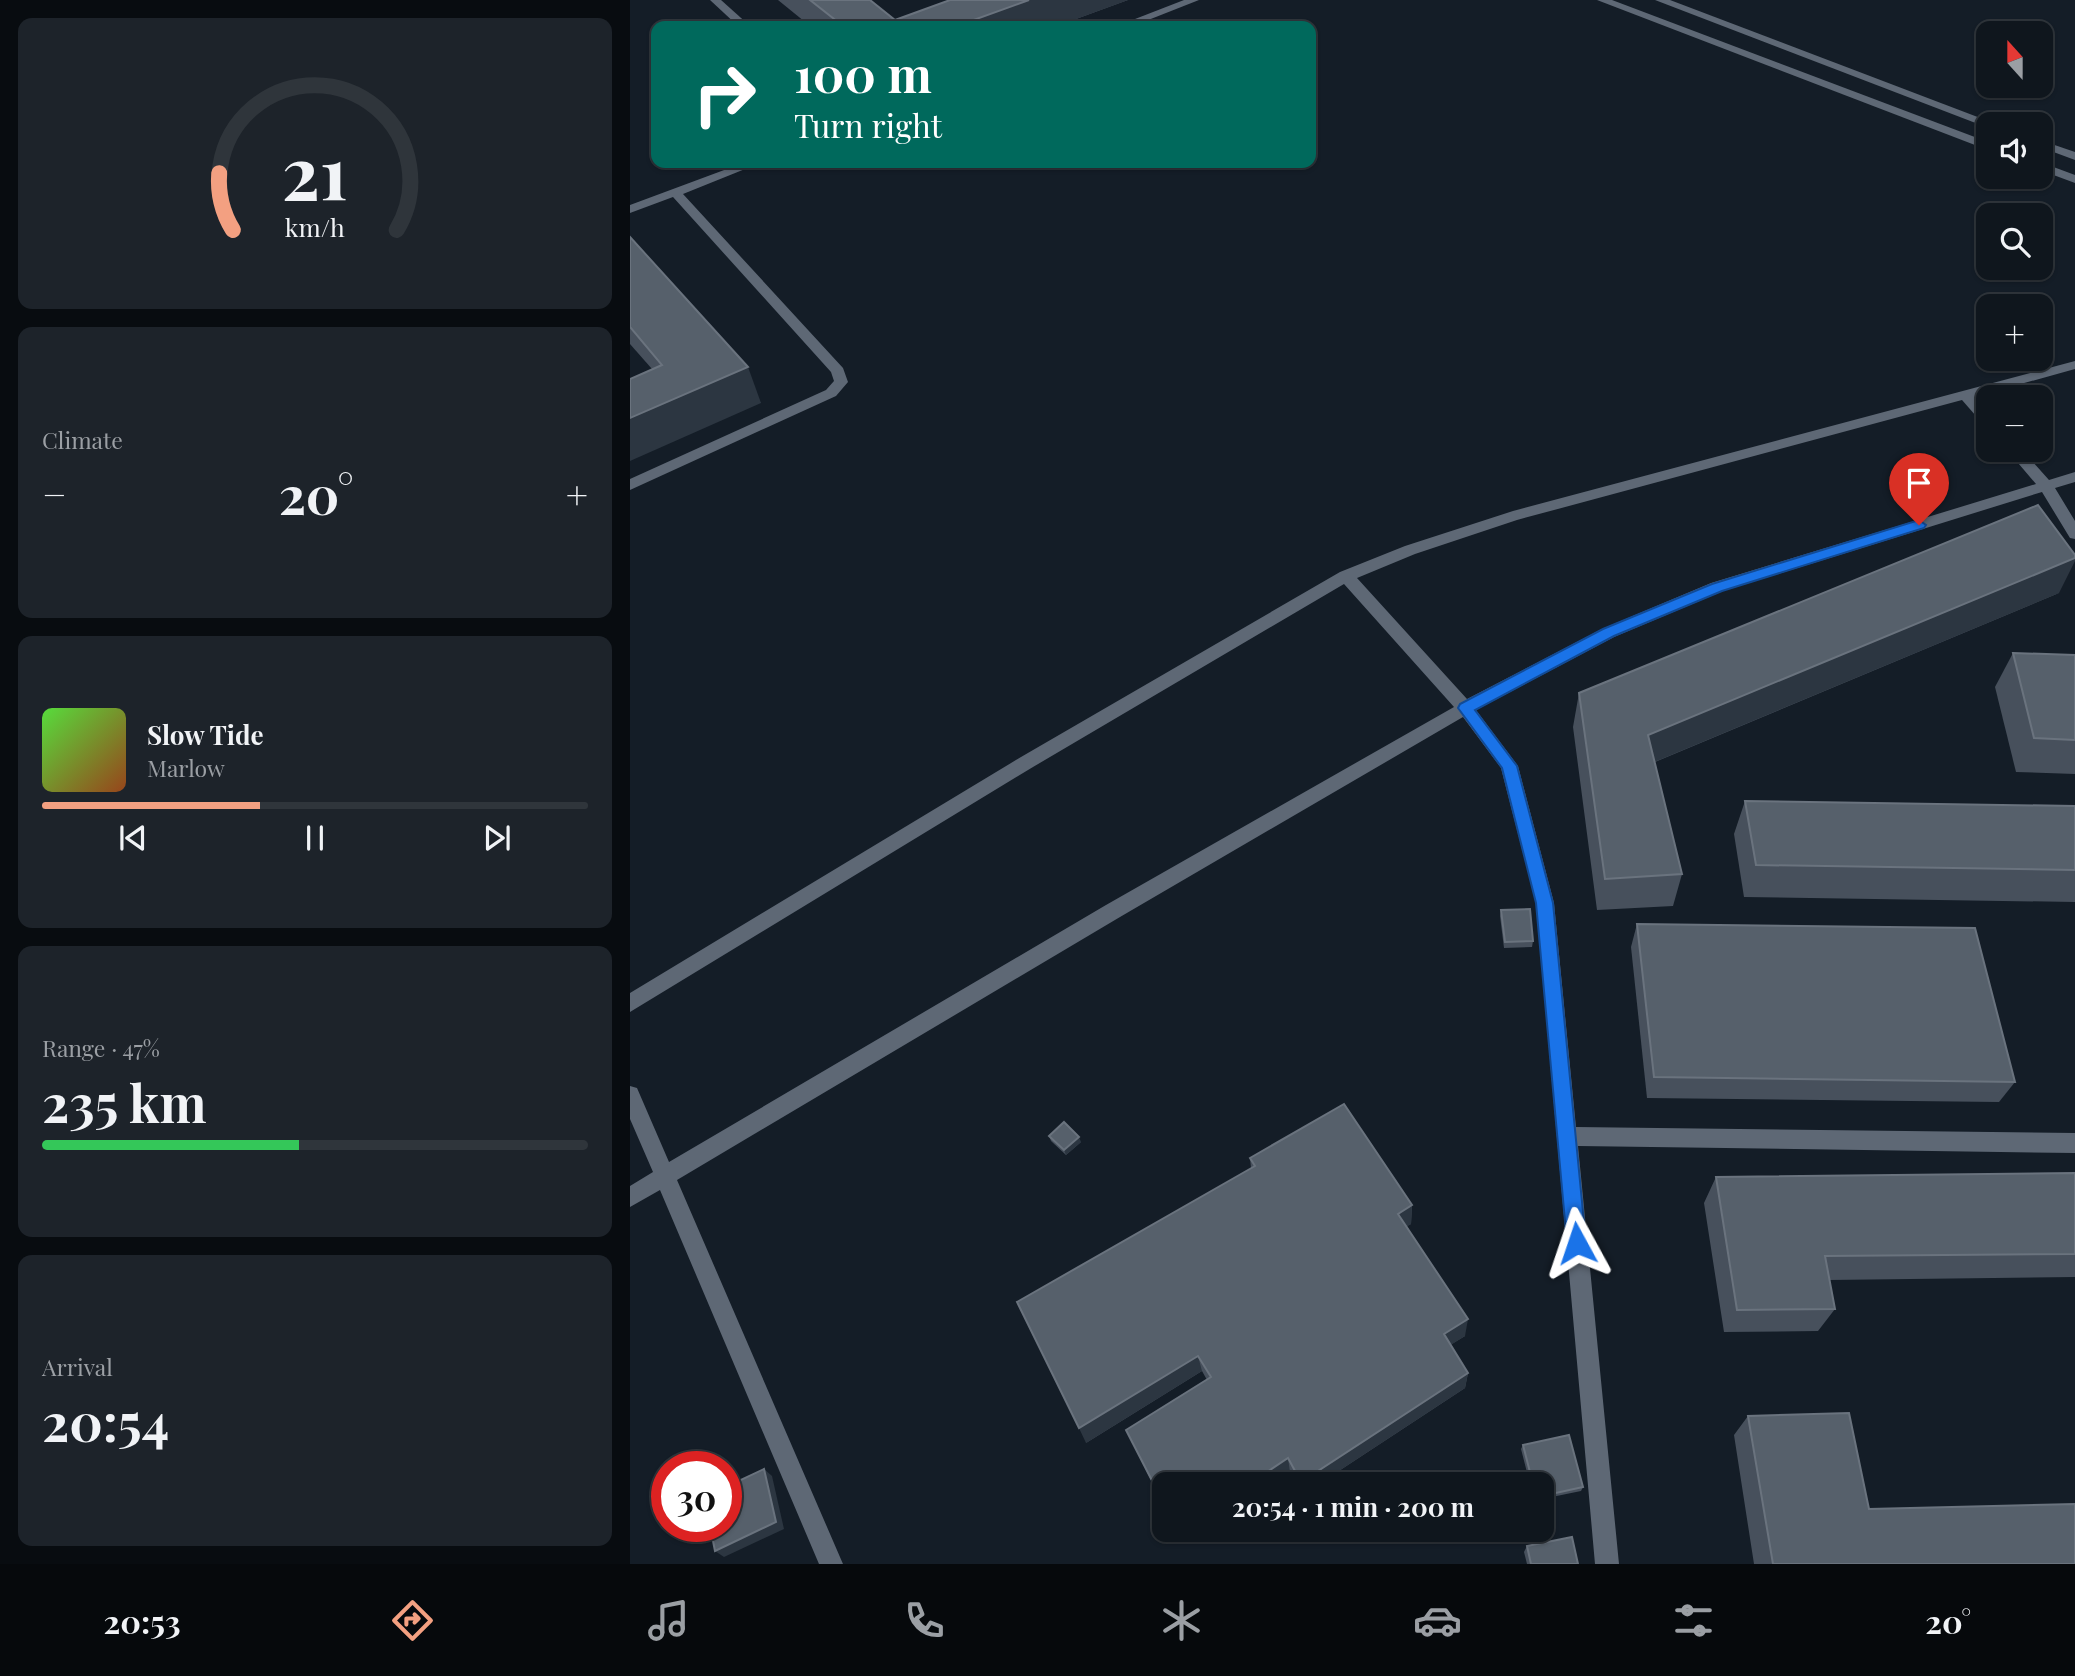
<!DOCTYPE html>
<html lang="en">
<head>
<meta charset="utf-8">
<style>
  :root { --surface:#0f161d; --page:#1d232a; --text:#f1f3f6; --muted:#9b9fa4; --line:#2f353b; --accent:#f3a081 }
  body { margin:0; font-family:"Playfair Display",serif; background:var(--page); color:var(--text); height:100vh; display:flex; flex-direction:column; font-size:26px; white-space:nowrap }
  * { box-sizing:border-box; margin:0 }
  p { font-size:23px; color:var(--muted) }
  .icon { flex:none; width:38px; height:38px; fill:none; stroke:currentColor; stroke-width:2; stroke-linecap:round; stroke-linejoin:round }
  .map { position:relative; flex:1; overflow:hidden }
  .drawer { display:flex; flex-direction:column; gap:18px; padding:18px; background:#080c10; width:630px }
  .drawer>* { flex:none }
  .guide { position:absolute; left:21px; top:21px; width:665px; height:147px; border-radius:14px; box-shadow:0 2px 5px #0004,0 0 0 2px var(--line); background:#00695c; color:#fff; overflow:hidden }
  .needle { width:46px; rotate:339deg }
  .tools { position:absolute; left:1346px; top:21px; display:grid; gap:14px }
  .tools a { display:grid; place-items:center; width:77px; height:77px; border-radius:14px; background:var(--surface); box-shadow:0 2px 5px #0004,0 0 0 2px var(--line); font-size:35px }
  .speed { position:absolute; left:21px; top:1451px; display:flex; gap:14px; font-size:35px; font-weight:700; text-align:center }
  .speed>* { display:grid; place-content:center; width:91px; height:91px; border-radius:50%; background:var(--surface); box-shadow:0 2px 5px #0004,0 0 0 2px var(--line); line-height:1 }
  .speed .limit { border:10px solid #d22; background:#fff; color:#111 }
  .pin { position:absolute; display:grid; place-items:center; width:60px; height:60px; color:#fff; margin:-72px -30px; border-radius:50% 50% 50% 0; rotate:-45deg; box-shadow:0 0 7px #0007 }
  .pin .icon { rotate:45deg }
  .me { position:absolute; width:77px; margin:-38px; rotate:355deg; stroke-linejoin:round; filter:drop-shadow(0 0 5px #0008) }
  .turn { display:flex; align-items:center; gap:24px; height:147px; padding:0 28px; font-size:32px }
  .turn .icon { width:91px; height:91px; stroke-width:2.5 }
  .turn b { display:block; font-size:49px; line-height:60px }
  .big { font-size:52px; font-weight:700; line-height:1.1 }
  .drawer .tile { flex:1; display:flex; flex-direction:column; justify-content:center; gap:10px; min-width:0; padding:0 24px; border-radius:14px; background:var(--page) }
  .drawer .dial { align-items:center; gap:0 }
  .dial svg { height:182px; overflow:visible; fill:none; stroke:var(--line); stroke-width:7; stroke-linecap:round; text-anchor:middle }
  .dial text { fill:var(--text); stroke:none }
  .song { display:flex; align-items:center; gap:21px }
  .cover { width:84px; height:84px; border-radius:10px; background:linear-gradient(135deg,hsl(110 70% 55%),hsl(20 70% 35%)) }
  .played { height:7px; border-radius:4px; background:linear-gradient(90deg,var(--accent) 40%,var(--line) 40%) }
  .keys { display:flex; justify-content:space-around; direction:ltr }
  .heat { display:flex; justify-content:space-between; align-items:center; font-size:38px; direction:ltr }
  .charge { height:10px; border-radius:5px; background:linear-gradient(90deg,#34c759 47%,var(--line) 0) }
  .trip { position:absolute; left:522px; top:1472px; width:402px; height:70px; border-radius:14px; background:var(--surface); box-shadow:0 2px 5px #0004,0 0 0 2px var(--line); font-weight:700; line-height:70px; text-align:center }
  .tab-bar { display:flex; height:112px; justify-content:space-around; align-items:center; background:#06090c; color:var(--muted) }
  .tab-bar .icon { width:49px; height:49px }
  .tab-bar .active { color:var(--accent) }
  .tab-bar b { font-size:32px; color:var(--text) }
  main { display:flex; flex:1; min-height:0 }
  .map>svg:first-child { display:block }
</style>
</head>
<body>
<main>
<section class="drawer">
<div class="tile dial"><svg viewBox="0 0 100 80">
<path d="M14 69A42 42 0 1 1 86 69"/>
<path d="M14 69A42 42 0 0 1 8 44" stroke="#f3a081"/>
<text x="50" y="56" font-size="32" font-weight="700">21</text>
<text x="50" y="72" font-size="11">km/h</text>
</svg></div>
<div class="tile"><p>Climate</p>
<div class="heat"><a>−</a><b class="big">20°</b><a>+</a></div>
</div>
<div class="tile">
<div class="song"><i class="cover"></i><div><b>Slow Tide</b><p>Marlow</p></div></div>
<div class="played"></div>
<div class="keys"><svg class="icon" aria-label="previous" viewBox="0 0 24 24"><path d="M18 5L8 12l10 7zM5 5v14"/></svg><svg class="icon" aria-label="pause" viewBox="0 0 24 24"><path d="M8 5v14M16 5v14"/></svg><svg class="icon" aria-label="next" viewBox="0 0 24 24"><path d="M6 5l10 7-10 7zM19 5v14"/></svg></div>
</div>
<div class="tile"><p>Range · 47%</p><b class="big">235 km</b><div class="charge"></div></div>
<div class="tile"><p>Arrival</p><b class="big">20:54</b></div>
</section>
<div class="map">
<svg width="1445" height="1564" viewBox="0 0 1445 1564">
  <rect width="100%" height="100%" fill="#141d27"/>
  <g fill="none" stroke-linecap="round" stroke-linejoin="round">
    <!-- minor -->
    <g fill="#5e6875" fill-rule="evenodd">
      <polygon points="80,0 91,0 120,26 108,26"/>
      <polygon points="554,0 569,0 503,26 487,26"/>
      <polygon points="967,0 982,0 1358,142 1358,150"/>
      <polygon points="1025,0 1040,0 1366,124 1356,127"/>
      <polygon points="1410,140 1445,152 1445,160 1410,147"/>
      <polygon points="1410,162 1445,175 1445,183 1410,170"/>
      <polygon points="113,163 130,163 53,194 213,368 218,382 206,396 0,490 0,479 196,390 204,381 201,372 43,197 0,213 0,205"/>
      <polygon points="1445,361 1445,369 1344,397 1358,412 1358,426 1353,424 1332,400 887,520 785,554 727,578 837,699 972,629 1081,583 1406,484 1377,450 1392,450 1419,480 1445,472 1445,482 1425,488 1445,521 1445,539 1440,538 1412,492 1093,591 984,637 846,710 888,766 924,903 946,1127 1445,1133 1445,1153 948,1146 989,1564 965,1564 906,903 871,768 833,717 490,917 47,1180 213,1564 189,1564 30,1190 0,1207 0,1186 23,1172 0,1119 0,1086 7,1088 39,1162 476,905 824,707 714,584 403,767 0,1012 0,993 391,757 710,572 775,546 883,511"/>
    </g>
  </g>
  <!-- wall -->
  <g fill="#47505c">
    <polygon points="148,0 240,0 265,20 320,0 498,0 427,26 180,26"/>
    <polygon points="0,237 131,403 22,369 0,344"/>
    <polygon points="1429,593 1025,762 1052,874 1043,906 967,910 943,727 949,693"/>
    <polygon points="1383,653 1445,655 1445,774 1386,772 1365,687"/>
    <polygon points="1115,801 1445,806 1445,902 1114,897 1104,834"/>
    <polygon points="871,910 903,941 902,947 874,948 870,916"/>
    <polygon points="1007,924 1385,1082 1369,1102 1017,1098 1001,947"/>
    <polygon points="419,1136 451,1142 436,1155 421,1141"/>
    <polygon points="620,1158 782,1205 781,1224 777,1226 835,1336 820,1345 838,1373 835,1388 689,1484 666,1484 660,1472 641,1484 534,1484 534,1506 496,1430 577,1380 572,1371 456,1443 621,1168"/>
    <polygon points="1445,1173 1445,1277 1199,1280 1205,1309 1188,1331 1094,1332 1074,1203 1086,1177"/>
    <polygon points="1118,1416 1239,1509 1445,1564 1124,1564 1104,1435"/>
    <polygon points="893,1445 953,1487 951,1491 912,1499 912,1484 900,1484 891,1449"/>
    <polygon points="897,1546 948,1564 897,1564 894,1552"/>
  </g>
  <!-- shaded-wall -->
  <g fill="#2c3641">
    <polygon points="399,0 498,0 427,26 327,26"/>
    <polygon points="118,367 131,403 0,461 0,418"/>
    <polygon points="1445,558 1445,561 1429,593 1010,768 1018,735"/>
    <polygon points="449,1137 451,1142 436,1155 434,1150"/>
    <polygon points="782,1205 781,1224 767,1232 768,1214"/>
    <polygon points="838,1319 835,1336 811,1351 814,1334"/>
    <polygon points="568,1356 572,1371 456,1443 449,1428"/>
    <polygon points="838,1373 835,1388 689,1484 671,1484 671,1482"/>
    <polygon points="658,1458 660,1472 641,1484 619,1484"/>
    <polygon points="134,1469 142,1476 154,1529 94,1557 85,1551"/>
    <polygon points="547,1530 572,1530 552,1542"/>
  </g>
  <!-- building -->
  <g fill="#56606b" stroke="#6a737e" stroke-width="2">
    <polygon points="180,0 240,0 265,20 320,0 399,0 327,26 213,26"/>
    <polygon points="0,237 118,367 0,418 0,379 32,365 0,327"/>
    <polygon points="1408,505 1445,555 1445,558 1018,735 1052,874 975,879 949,693"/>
    <polygon points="1383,653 1445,655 1445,740 1404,738"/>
    <polygon points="1115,801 1445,806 1445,870 1126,865"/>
    <polygon points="900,909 903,941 875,942 871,910"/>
    <polygon points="1007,924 1345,928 1385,1082 1024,1077"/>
    <polygon points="714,1104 782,1205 768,1214 838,1319 814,1334 838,1373 671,1482 658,1458 619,1484 534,1484 534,1504 496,1430 581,1377 568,1356 449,1428 387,1302 625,1166 620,1158"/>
    <polygon points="434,1122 449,1137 434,1150 419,1136"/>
    <polygon points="1445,1173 1445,1254 1195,1256 1205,1309 1107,1310 1086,1177"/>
    <polygon points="1219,1413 1239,1509 1445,1504 1445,1564 1143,1564 1118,1416"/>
    <polygon points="939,1435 953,1487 912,1496 912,1484 903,1484 893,1445"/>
    <polygon points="134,1469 146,1522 85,1551 80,1526 96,1526 96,1487"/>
    <polygon points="942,1537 948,1564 901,1564 897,1546"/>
  </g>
  <!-- route -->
  <polygon fill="#1a73e8" stroke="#114b97" stroke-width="2" points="1289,520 1296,525 1294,528 1092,591 984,636 845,710 887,766 923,903 956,1243 954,1250 947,1253 940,1250 937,1243 906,903 872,768 828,708 830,704 973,629 1082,584"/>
</svg>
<div class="tools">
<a><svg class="needle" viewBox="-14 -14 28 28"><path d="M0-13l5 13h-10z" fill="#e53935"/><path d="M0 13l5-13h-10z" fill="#9b9fa4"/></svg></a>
<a><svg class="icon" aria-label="sound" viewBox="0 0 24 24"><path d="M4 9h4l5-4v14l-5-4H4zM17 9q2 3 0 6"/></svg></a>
<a><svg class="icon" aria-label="search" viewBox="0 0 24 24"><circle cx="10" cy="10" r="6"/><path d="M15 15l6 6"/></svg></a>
<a>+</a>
<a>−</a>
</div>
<div class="speed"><div class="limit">30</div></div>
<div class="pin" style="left:1289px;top:525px;background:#d93025"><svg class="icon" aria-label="arrive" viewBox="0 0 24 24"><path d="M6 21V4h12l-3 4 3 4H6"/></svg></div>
<svg class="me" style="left:947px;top:1243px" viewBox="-20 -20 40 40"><path d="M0-17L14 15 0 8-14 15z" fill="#1a73e8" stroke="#fff" stroke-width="4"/></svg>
<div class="trip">20:54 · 1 min · 200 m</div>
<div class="guide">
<div class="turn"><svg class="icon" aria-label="right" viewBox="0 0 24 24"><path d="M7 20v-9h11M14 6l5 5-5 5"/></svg><div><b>100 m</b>Turn right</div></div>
</div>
</div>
</main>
<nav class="tab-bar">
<b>20:53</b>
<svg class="icon active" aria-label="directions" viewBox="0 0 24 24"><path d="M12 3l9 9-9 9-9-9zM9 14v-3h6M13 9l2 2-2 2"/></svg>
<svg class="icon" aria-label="music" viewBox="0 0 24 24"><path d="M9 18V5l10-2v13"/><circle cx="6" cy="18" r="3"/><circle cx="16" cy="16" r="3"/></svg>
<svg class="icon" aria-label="phone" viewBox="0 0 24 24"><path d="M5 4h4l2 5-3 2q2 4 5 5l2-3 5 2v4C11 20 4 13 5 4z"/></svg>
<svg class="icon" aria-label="climate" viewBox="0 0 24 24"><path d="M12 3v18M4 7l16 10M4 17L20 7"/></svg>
<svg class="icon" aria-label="car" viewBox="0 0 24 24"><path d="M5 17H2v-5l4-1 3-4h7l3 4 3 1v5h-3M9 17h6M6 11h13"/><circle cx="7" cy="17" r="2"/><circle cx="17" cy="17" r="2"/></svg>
<svg class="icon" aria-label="filters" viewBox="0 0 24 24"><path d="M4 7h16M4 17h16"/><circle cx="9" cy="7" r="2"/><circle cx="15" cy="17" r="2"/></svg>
<b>20°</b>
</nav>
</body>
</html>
